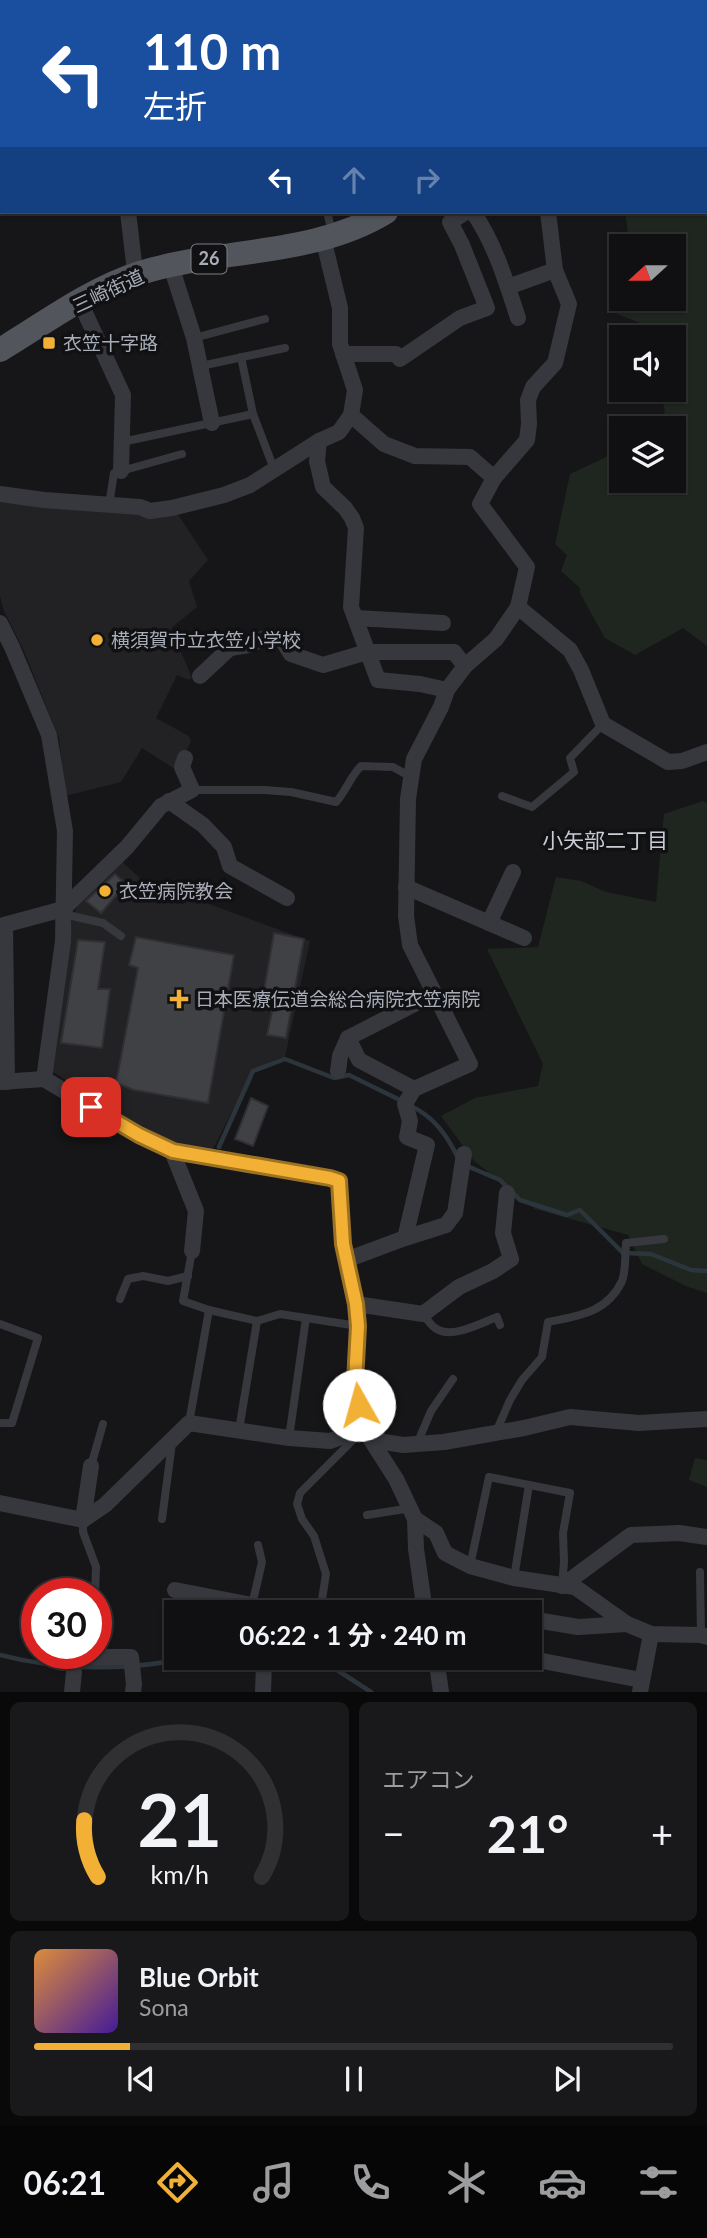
<!DOCTYPE html>
<html lang="ja">
<head>
<meta charset="utf-8">
<style>
  :root { --surface:#101012; --page:#19191b; --text:#f1f3f6; --muted:#9c9d9f; --line:#303032; --accent:#f2b134 }
  body { margin:0; font-family:Lato,"Noto Sans JP",sans-serif; background:var(--page); color:var(--text); height:100vh; display:flex; flex-direction:column; font-size:26px; white-space:nowrap }
  * { box-sizing:border-box; margin:0 }
  p { font-size:23px; color:var(--muted) }
  .icon { flex:none; width:38px; height:38px; fill:none; stroke:currentColor; stroke-width:2; stroke-linecap:round; stroke-linejoin:round }
  .map { position:relative; height:1692px; overflow:hidden }
  .side { display:flex; flex-direction:column; gap:10px; padding:10px; background:#09090a; flex:1 }
  .side>* { flex:none }
  .banner { position:absolute; left:0px; top:0px; width:707px; height:214px; box-shadow:0 2px 5px #0004,0 0 0 2px var(--line); background:#1a4fa0; color:#fff; overflow:hidden }
  .needle { width:46px; rotate:249deg }
  .tools { position:absolute; left:609px; top:234px; display:grid; gap:14px }
  .tools a { display:grid; place-items:center; width:77px; height:77px; border-radius:0px; background:var(--surface); box-shadow:0 2px 5px #0004,0 0 0 2px var(--line); font-size:35px }
  .speed { position:absolute; left:21px; top:1578px; display:flex; gap:14px; font-size:35px; font-weight:700; text-align:center }
  .speed>* { display:grid; place-content:center; width:91px; height:91px; border-radius:50%; background:var(--surface); box-shadow:0 2px 5px #0004,0 0 0 2px var(--line); line-height:1 }
  .speed .limit { border:10px solid #d22; background:#fff; color:#111 }
  .pin { position:absolute; display:grid; place-items:center; width:60px; height:60px; color:#fff; margin:-30px; border-radius:14px; box-shadow:0 4px 10px #0006 }
  .me { position:absolute; width:77px; margin:-38px; rotate:353deg; stroke-linejoin:round; filter:drop-shadow(0 0 5px #0008) }
  .turn { display:flex; align-items:center; gap:24px; height:147px; padding:0 28px; font-size:32px }
  .turn .icon { width:91px; height:91px; stroke-width:2.5 }
  .turn b { display:block; font-size:49px; line-height:60px }
  .lanes { display:flex; align-items:center; height:66px; padding:0 28px; background:#0003; justify-content:center; gap:35px; direction:ltr }
  .lanes .off { opacity:.35 }
  .big { font-size:52px; font-weight:700; line-height:1.1 }
  .side .tile { flex:1; display:flex; flex-direction:column; justify-content:center; gap:10px; min-width:0; padding:0 24px; border-radius:10px; background:var(--page) }
  .side .dial { align-items:center; gap:0 }
  .dial svg { height:182px; overflow:visible; fill:none; stroke:var(--line); stroke-width:7; stroke-linecap:round; text-anchor:middle }
  .dial text { fill:var(--text); stroke:none }
  .song { display:flex; align-items:center; gap:21px }
  .cover { width:84px; height:84px; border-radius:10px; background:linear-gradient(135deg,hsl(30 70% 55%),hsl(260 70% 35%)) }
  .played { height:7px; border-radius:4px; background:linear-gradient(90deg,var(--accent) 15%,var(--line) 15%) }
  .keys { display:flex; justify-content:space-around; direction:ltr }
  .heat { display:flex; justify-content:space-between; align-items:center; font-size:38px; direction:ltr }
  .side .tiles { flex:1; display:grid; gap:10px; grid-template-columns:1fr 1fr }
  .tile:last-child { grid-column:span 2 }
  .trip { position:absolute; left:164px; top:1600px; width:378px; height:70px; border-radius:0px; background:var(--surface); box-shadow:0 2px 5px #0004,0 0 0 2px var(--line); font-weight:700; line-height:70px; text-align:center }
  .tab-bar { display:flex; height:112px; justify-content:space-around; align-items:center; background:#060607; color:var(--muted) }
  .tab-bar .icon { width:49px; height:49px }
  .tab-bar .on { color:var(--accent) }
  .tab-bar b { font-size:32px; color:var(--text) }
  .map>svg:first-child { display:block }
</style>
</head>
<body>
<div class="map">
<svg width="707" height="1692" viewBox="0 0 707 1692">
  <rect width="100%" height="100%" fill="#161618"/>
  <!-- built -->
  <g fill="#222225">
    <polygon points="0,497 177,513 208,560 189,581 197,607 171,628 192,678 189,680 177,675 156,718 189,736 191,742 179,763 178,771 142,748 121,782 65,796 59,738 24,651 4,611 0,596"/>
    <polygon points="119,859 141,879 310,941 285,1057 253,1070 212,1151 180,1145 122,1116 50,1070 71,926 79,898"/>
  </g>
  <!-- green -->
  <g fill="#1e261f">
    <polygon points="705,152 707,152 707,646 683,628 635,655 605,638 580,593 580,588 561,571 567,555 555,544 570,474 621,450 621,481 674,481 674,429 646,429 665,412 660,390 674,390 674,338 650,338 648,326 617,314 621,293 621,299 674,299 674,247 630,247 625,212 705,212"/>
    <polygon points="703,801 707,803 707,1293 686,1286 642,1264 628,1235 535,1209 474,1161 441,1116 475,1098 538,1086 543,1064 487,949 538,947 556,877 581,881 606,892 656,902 664,814"/>
    <polygon points="695,1458 707,1460 707,1487 689,1480"/>
  </g>
  <g fill="none" stroke-linecap="round" stroke-linejoin="round">
    <!-- stream -->
    <g stroke="#2c353c" stroke-width="4.5">
      <path d="M411,1106C434,1117 447,1135 458,1158"/>
      <polyline points="219,1147 253,1071 285,1059 334,1078 349,1075 404,1102"/>
      <polyline points="467,1166 500,1180 520,1200 567,1215 580,1210 623,1253 651,1254 691,1270 707,1271"/>
      <path d="M0,1655C60,1671 132,1671 192,1657"/>
      <polyline points="317,1657 371,1692"/>
    </g>
  </g>
  <!-- building -->
  <g fill="#404145" stroke="#303034" stroke-width="2">
    <polygon points="115,874 126,884 101,913 86,901"/>
    <polygon points="274,933 304,939 286,1038 267,1035 276,993 264,991"/>
    <polygon points="136,937 234,955 208,1103 134,1090 116,1083 138,968 129,965"/>
    <polygon points="78,940 105,942 98,989 110,989 102,1048 61,1043"/>
    <polygon points="251,1098 268,1106 253,1146 235,1139"/>
  </g>
  <g fill="none" stroke-linecap="round" stroke-linejoin="round">
    <!-- service -->
    <g stroke="#37383d" stroke-width="8">
      <polyline points="0,189 2,189"/>
      <polyline points="327,212 332,232"/>
      <polyline points="194,338 265,319"/>
      <polyline points="241,357 253,414 274,469"/>
      <polyline points="201,366 285,348"/>
      <polyline points="122,442 253,414"/>
      <polyline points="109,505 114,473 182,454"/>
      <path d="M192,790H264L291,792L336,802C346,791 350,777 361,766L393,767L411,777"/>
      <polyline points="502,796 532,807 574,772 570,758 603,724"/>
      <polyline points="63,909 72,916 103,923 121,936"/>
      <polyline points="192,1251 183,1301 209,1310 257,1321 239,1430"/>
      <polyline points="120,1299 128,1279 143,1276 168,1281 188,1276"/>
      <path d="M423,1314C426,1318 430,1324 435,1328C451,1340 481,1323 497,1317L500,1325"/>
      <polyline points="257,1321 280,1314 358,1326"/>
      <polyline points="0,1324 38,1338 12,1423 0,1423"/>
      <polyline points="189,1423 209,1310"/>
      <path d="M496,1432L510,1400L522,1380L542,1357L548,1322C578,1316 607,1313 622,1281C626,1271 625,1254 626,1243L664,1239"/>
      <polyline points="289,1438 306,1318"/>
      <polyline points="417,1444 431,1411 453,1379"/>
      <polyline points="91,1466 103,1424"/>
      <polyline points="367,1515 411,1508"/>
      <polyline points="162,1519 172,1443"/>
      <polyline points="83,1520 83,1532 96,1567 95,1594"/>
      <polyline points="470,1566 489,1477 570,1493 563,1533 564,1562 562,1586"/>
      <polyline points="700,1572 701,1635"/>
      <polyline points="514,1578 529,1485"/>
      <polyline points="252,1605 262,1562 258,1545"/>
      <polyline points="320,1612 326,1574 314,1536 302,1519 297,1504 300,1493 357,1436"/>
    </g>
    <!-- minor -->
    <g stroke="#37383d" stroke-width="16">
      <polyline points="80,0 80,2"/>
      <polyline points="149,0 150,2"/>
      <polyline points="325,2 326,0"/>
      <polyline points="415,2 416,0"/>
      <polyline points="464,2 466,0"/>
      <polyline points="128,212 134,263 139,274"/>
      <path d="M473,212C495,244 506,281 518,318"/>
      <polyline points="323,238 340,308 340,344 355,390 351,415"/>
      <polyline points="171,266 194,338 212,423"/>
      <polyline points="508,287 555,270"/>
      <polyline points="80,302 123,395 121,471"/>
      <polyline points="343,354 396,354 400,359 460,318 487,308 462,245 450,222 466,212"/>
      <polyline points="319,441 317,461 323,487 345,508 352,518 356,528 351,607 378,680 420,684 447,690"/>
      <polyline points="0,494 44,500 140,507 150,511 172,508 224,495 250,485 319,441 339,432 351,415 384,444 415,456 470,457 494,478"/>
      <polyline points="518,607 570,650 581,670 603,724 668,762 682,761 707,752"/>
      <polyline points="356,618 443,623"/>
      <polyline points="0,623 12,647 49,735 65,831 63,941 44,1079"/>
      <polyline points="200,676 230,648 249,645 269,636 281,638 291,654 323,665 367,652 454,652 465,666"/>
      <polyline points="169,801 203,825 224,847 230,866 287,898"/>
      <polyline points="406,887 524,938"/>
      <polyline points="489,923 513,872"/>
      <polyline points="5,925 7,1082"/>
      <polyline points="0,926 63,909 127,847 161,806 192,790 182,767 185,758"/>
      <polyline points="348,1038 359,1060 414,1089"/>
      <polyline points="338,1071 340,1056 348,1038 434,994"/>
      <polyline points="0,1082 44,1079 139,1135 172,1151 330,1178 339,1181 343,1244 356,1304 358,1326 355,1382 364,1429 396,1479 415,1519 416,1549 425,1612"/>
      <polyline points="172,1151 196,1211 192,1251"/>
      <polyline points="405,1238 446,1225 455,1213 464,1154"/>
      <polyline points="346,1260 405,1238 427,1145 407,1137 410,1121 405,1104 414,1089 470,1064 410,945 406,916 408,799 414,759 441,707 447,690 465,666 496,639 518,607 527,567 480,504 494,478 527,440 529,424 528,400 533,387 555,363 569,304 555,270 548,212"/>
      <polyline points="356,1304 423,1314 459,1287 493,1271 511,1259 503,1233 507,1193"/>
      <polyline points="372,1440 403,1445 444,1442 524,1428 570,1417 639,1423 707,1419"/>
      <polyline points="0,1503 83,1520 105,1505 189,1423 289,1438 330,1441 364,1429"/>
      <polyline points="415,1519 436,1533 445,1553 470,1566 514,1578 575,1587 627,1624 651,1634 701,1635 707,1637"/>
      <polyline points="83,1520 91,1466"/>
      <polyline points="562,1586 631,1535 679,1533 707,1537"/>
      <polyline points="175,1590 287,1612"/>
      <polyline points="443,1612 459,1607 488,1612"/>
      <polyline points="28,1618 37,1622"/>
      <polyline points="530,1619 578,1627 627,1624"/>
      <polyline points="92,1654 93,1657 131,1657 134,1684 133,1692"/>
      <polyline points="436,1657 441,1692"/>
      <polyline points="522,1657 641,1680"/>
      <polyline points="72,1692 74,1672"/>
      <polyline points="263,1692 264,1663"/>
      <polyline points="640,1692 651,1634"/>
    </g>
    <!-- tertiary -->
    <polyline stroke="#37383d" stroke-width="19" points="587,0 588,2"/>
    <!-- primary -->
    <g stroke="#53555c" stroke-width="24">
      <polyline points="705,5 707,5"/>
      <path d="M0,350C45,323 90,289 140,273C220,248 313,257 386,212"/>
    </g>
  </g>
  <g fill="none" stroke-linecap="round" stroke-linejoin="round">
    <!-- route casing -->
    <g stroke="#9d7322" stroke-width="18">
      <polyline id="route" points="91,1107 139,1135 173,1151 330,1178 339,1181 343,1244 356,1304 358,1326 355,1382 359,1405"/>
    </g>
    <!-- route -->
    <use href="#route" stroke="#f2b134" stroke-width="12"/>
  </g>
  <!-- markers -->
  <g fill="#f2b134" stroke="#111113" stroke-width="2.5">
    <rect x="42" y="336" width="14" height="14" rx="3.5"/>
    <circle cx="97" cy="640" r="7"/>
    <circle cx="105" cy="891" r="7"/>
    <path d="M175.5 988.5h7v7h7v7h-7v7h-7v-7h-7v-7h7z"/>
  </g>
  <g text-anchor="middle" stroke-width="7" stroke-linejoin="round" paint-order="stroke">
    <!-- shield labels -->
    <rect fill="#111113" stroke="#7b7e86" stroke-width="2" x="191.5" y="244.5" width="35" height="29" rx="5"/>
    <g font-size="18" font-weight="bold" fill="#a8adb8">
      <text x="209" y="265">26</text>
    </g>
    <!-- street labels -->
    <g font-size="19" fill="#a8adb8" stroke="#111113">
      <text transform="translate(108 291) rotate(-25)" y="7">三崎街道</text>
    </g>
    <!-- poi labels -->
    <g font-size="19" fill="#a8adb8" stroke="#111113" text-anchor="start">
      <text x="63" y="350">衣笠十字路</text>
      <text x="111" y="647">横須賀市立衣笠小学校</text>
      <text x="119" y="898">衣笠病院教会</text>
      <text x="195" y="1006">日本医療伝道会総合病院衣笠病院</text>
    </g>
    <!-- neighbourhood labels -->
    <g font-size="21" fill="#c9ccd4" stroke="#111113">
      <text x="605" y="848">小矢部二丁目</text>
    </g>
  </g>
</svg>
<div class="tools">
<a><svg class="needle" viewBox="-14 -14 28 28"><path d="M0-13l5 13h-10z" fill="#e53935"/><path d="M0 13l5-13h-10z" fill="#9c9d9f"/></svg></a>
<a><svg class="icon" aria-label="sound" viewBox="0 0 24 24"><path d="M4 9h4l5-4v14l-5-4H4zM17 9q2 3 0 6"/></svg></a>
<a><svg class="icon" aria-label="layers" viewBox="0 0 24 24"><path d="M12 4l9 5-9 5-9-5zM3 14l9 5 9-5"/></svg></a>
</div>
<div class="speed"><div class="limit">30</div></div>
<div class="pin" style="left:91px;top:1107px;background:#d93025"><svg class="icon" aria-label="arrive" viewBox="0 0 24 24"><path d="M6 21V4h12l-3 4 3 4H6"/></svg></div>
<svg class="me" style="left:359px;top:1405px" viewBox="-20 -20 40 40"><circle r="19" fill="#fff"/><path d="M0-13L10 11 0 6-10 11z" fill="#f2b134"/></svg>
<div class="trip">06:22 · 1 分 · 240 m</div>
<div class="banner">
<div class="turn"><svg class="icon" aria-label="left" viewBox="0 0 24 24"><path d="M17 20v-9H6M10 6l-5 5 5 5"/></svg><div><b>110 m</b>左折</div></div>
<div class="lanes"><svg class="icon" aria-label="left" viewBox="0 0 24 24"><path d="M17 20v-9H6M10 6l-5 5 5 5"/></svg><svg class="icon off" aria-label="ahead" viewBox="0 0 24 24"><path d="M12 20V5M6 11l6-6 6 6"/></svg><svg class="icon off" aria-label="right" viewBox="0 0 24 24"><path d="M7 20v-9h11M14 6l5 5-5 5"/></svg></div>
</div>
</div>
<section class="side">
<div class="tiles">
<div class="tile dial"><svg viewBox="0 0 100 80">
<path d="M14 69A42 42 0 1 1 86 69"/>
<path d="M14 69A42 42 0 0 1 8 44" stroke="#f2b134"/>
<text x="50" y="56" font-size="32" font-weight="700">21</text>
<text x="50" y="72" font-size="11">km/h</text>
</svg></div>
<div class="tile"><p>エアコン</p>
<div class="heat"><a>−</a><b class="big">21°</b><a>+</a></div>
</div>
<div class="tile">
<div class="song"><i class="cover"></i><div><b>Blue Orbit</b><p>Sona</p></div></div>
<div class="played"></div>
<div class="keys"><svg class="icon" aria-label="previous" viewBox="0 0 24 24"><path d="M18 5L8 12l10 7zM5 5v14"/></svg><svg class="icon" aria-label="pause" viewBox="0 0 24 24"><path d="M8 5v14M16 5v14"/></svg><svg class="icon" aria-label="next" viewBox="0 0 24 24"><path d="M6 5l10 7-10 7zM19 5v14"/></svg></div>
</div>
</div>
</section>
<nav class="tab-bar">
<b>06:21</b>
<svg class="icon on" aria-label="directions" viewBox="0 0 24 24"><path d="M12 3l9 9-9 9-9-9zM9 14v-3h6M13 9l2 2-2 2"/></svg>
<svg class="icon" aria-label="music" viewBox="0 0 24 24"><path d="M9 18V5l10-2v13"/><circle cx="6" cy="18" r="3"/><circle cx="16" cy="16" r="3"/></svg>
<svg class="icon" aria-label="phone" viewBox="0 0 24 24"><path d="M5 4h4l2 5-3 2q2 4 5 5l2-3 5 2v4C11 20 4 13 5 4z"/></svg>
<svg class="icon" aria-label="climate" viewBox="0 0 24 24"><path d="M12 3v18M4 7l16 10M4 17L20 7"/></svg>
<svg class="icon" aria-label="car" viewBox="0 0 24 24"><path d="M5 17H2v-5l4-1 3-4h7l3 4 3 1v5h-3M9 17h6M6 11h13"/><circle cx="7" cy="17" r="2"/><circle cx="17" cy="17" r="2"/></svg>
<svg class="icon" aria-label="filters" viewBox="0 0 24 24"><path d="M4 7h16M4 17h16"/><circle cx="9" cy="7" r="2"/><circle cx="15" cy="17" r="2"/></svg>
</nav>
</body>
</html>
